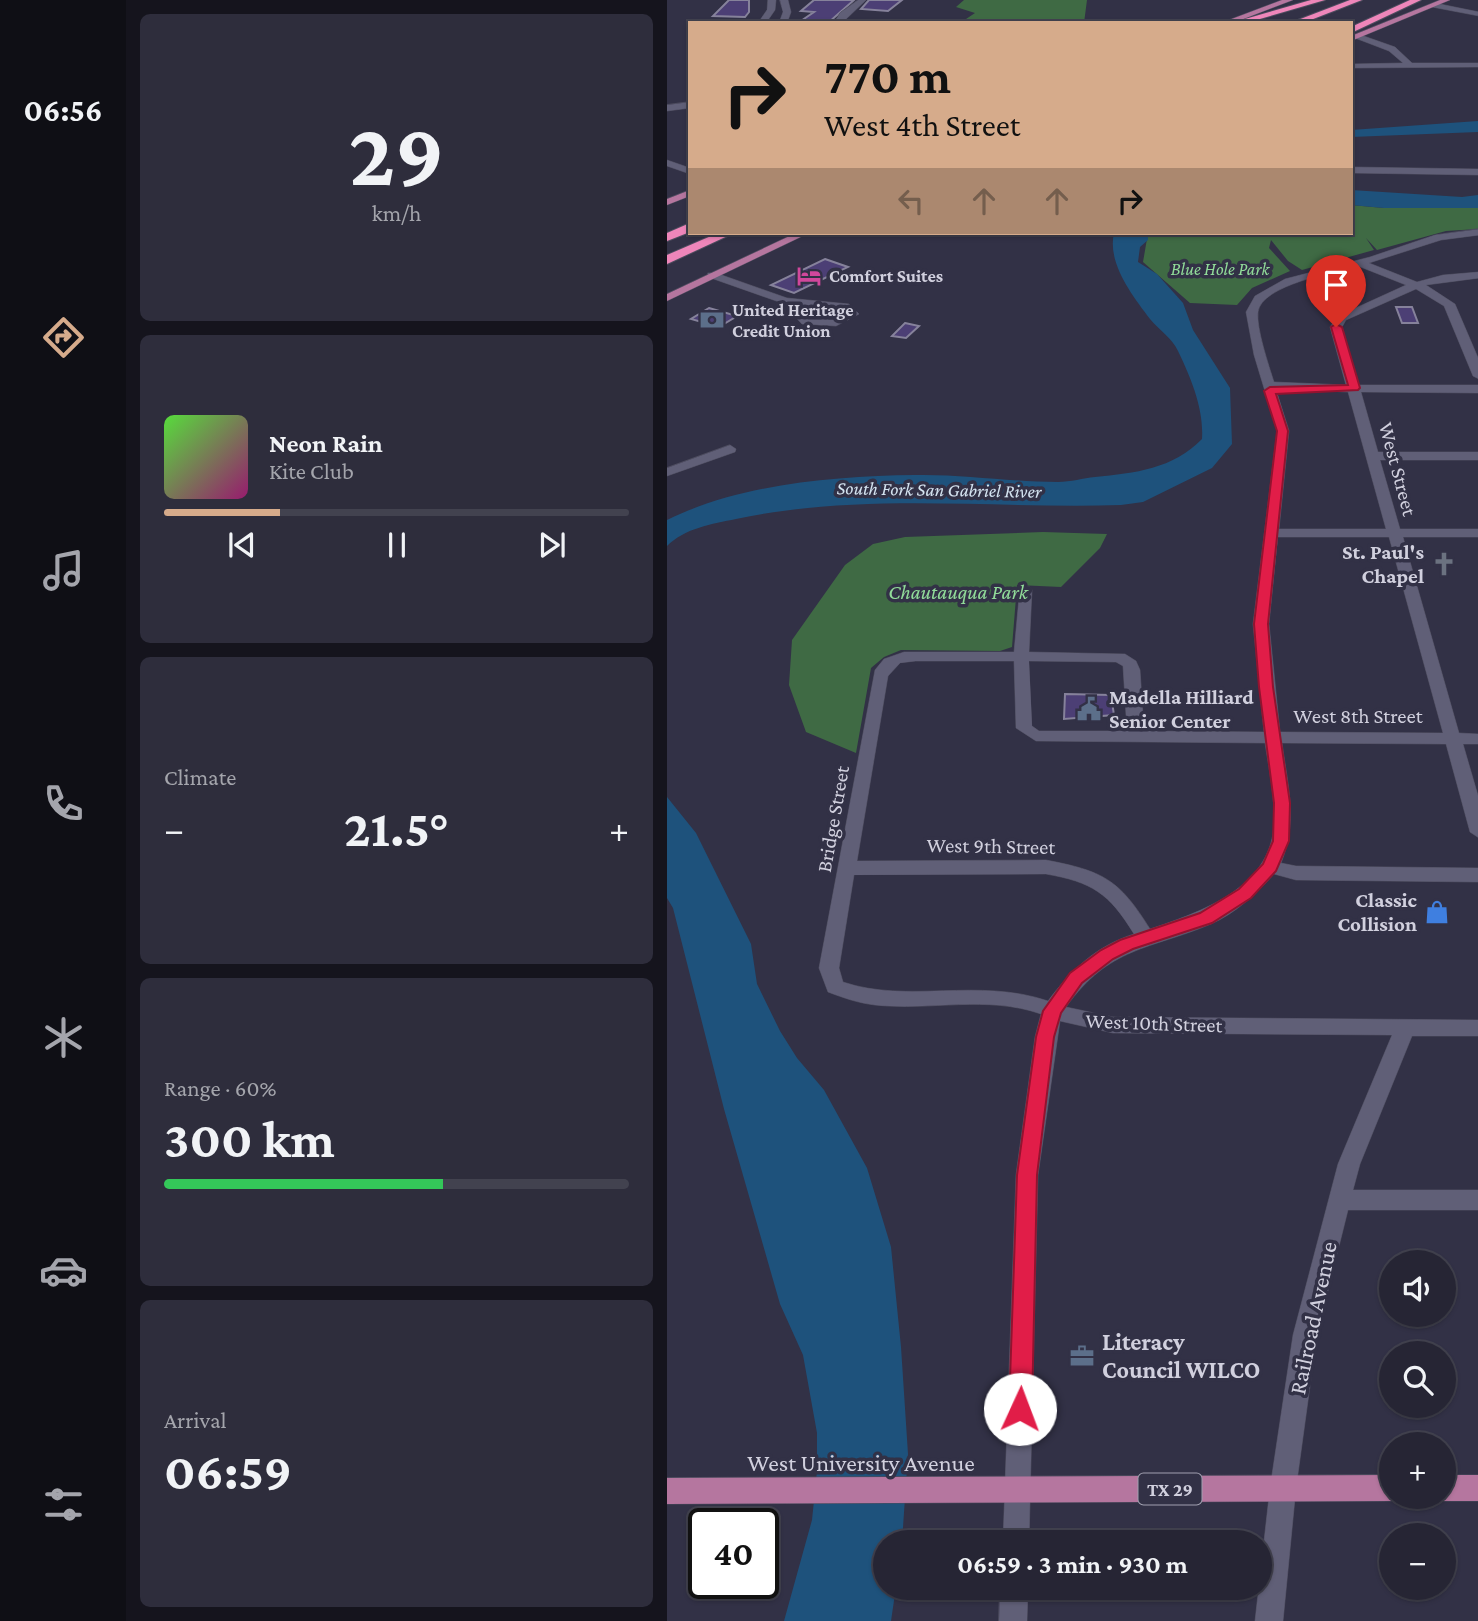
<!DOCTYPE html>
<html lang="en">
<head>
<meta charset="utf-8">
<style>
  :root { --surface:#262534; --page:#2e2d3c; --text:#f1f3f6; --muted:#a4a5ac; --line:#42424f; --accent:#d6ab8b }
  body { margin:0; font-family:"Crimson Pro",serif; background:var(--page); color:var(--text); height:100vh; display:flex; flex-direction:column; font-size:26px; white-space:nowrap }
  * { box-sizing:border-box; margin:0 }
  p { font-size:23px; color:var(--muted) }
  .icon { flex:none; width:38px; height:38px; fill:none; stroke:currentColor; stroke-width:2; stroke-linecap:round; stroke-linejoin:round }
  .map { position:relative; flex:1; overflow:hidden }
  .side { display:flex; flex-direction:column; gap:14px; padding:14px; background:#15141d; width:541px }
  .side>* { flex:none }
  .guide { position:absolute; left:21px; top:21px; width:665px; height:214px; border-radius:0px; box-shadow:0 2px 5px #0004,0 0 0 2px var(--line); background:#d6ab8b; color:#111; overflow:hidden }
  .fabs { position:absolute; left:712px; top:1250px; display:grid; gap:14px }
  .fabs a { display:grid; place-items:center; width:77px; height:77px; border-radius:50%; background:var(--surface); box-shadow:0 2px 5px #0004,0 0 0 2px var(--line); font-size:35px }
  .speed { position:absolute; left:21px; top:1508px; display:flex; gap:14px; font-size:35px; font-weight:700; text-align:center }
  .speed>* { display:grid; place-content:center; width:91px; height:91px; border-radius:50%; background:var(--surface); box-shadow:0 2px 5px #0004,0 0 0 2px var(--line); line-height:1 }
  .speed .limit { border:4px solid #111; border-radius:10px; background:#fff; color:#111 }
  .pin { position:absolute; display:grid; place-items:center; width:60px; height:60px; color:#fff; margin:-72px -30px; border-radius:50% 50% 50% 0; rotate:-45deg; box-shadow:0 0 7px #0007 }
  .pin .icon { rotate:45deg }
  .me { position:absolute; width:77px; margin:-38px; rotate:2deg; stroke-linejoin:round; filter:drop-shadow(0 0 5px #0008) }
  .turn { display:flex; align-items:center; gap:24px; height:147px; padding:0 21px; font-size:32px }
  .turn .icon { width:91px; height:91px; stroke-width:2.5 }
  .turn b { display:block; font-size:49px; line-height:60px }
  .lanes { display:flex; align-items:center; height:66px; padding:0 21px; background:#0003; justify-content:center; gap:35px; direction:ltr }
  .lanes .off { opacity:.35 }
  .big { font-size:52px; font-weight:700; line-height:1.1 }
  .side .tile { flex:1; display:flex; flex-direction:column; justify-content:center; gap:10px; min-width:0; padding:0 24px; border-radius:10px; background:var(--page) }
  .side .dial { align-items:center; gap:0 }
  .dial b { font-size:91px; line-height:1 }
  .song { display:flex; align-items:center; gap:21px }
  .cover { width:84px; height:84px; border-radius:10px; background:linear-gradient(135deg,hsl(110 70% 55%),hsl(320 70% 35%)) }
  .played { height:7px; border-radius:4px; background:linear-gradient(90deg,var(--accent) 25%,var(--line) 25%) }
  .keys { display:flex; justify-content:space-around; direction:ltr }
  .heat { display:flex; justify-content:space-between; align-items:center; font-size:38px; direction:ltr }
  .charge { height:10px; border-radius:5px; background:linear-gradient(90deg,#34c759 60%,var(--line) 0) }
  .trip { position:absolute; left:206px; top:1530px; width:399px; height:70px; border-radius:35px; background:var(--surface); box-shadow:0 2px 5px #0004,0 0 0 2px var(--line); font-weight:700; line-height:70px; text-align:center }
  main { display:flex; flex:1; min-height:0 }
  .dock { display:flex; flex-direction:column; width:126px; justify-content:space-around; align-items:center; background:#0f0f15; color:var(--muted) }
  .dock .icon { width:49px; height:49px }
  .dock .on { color:var(--accent) }
  .dock b { font-size:32px; color:var(--text) }
  .map>svg:first-child { display:block }
</style>
</head>
<body>
<main>
<nav class="dock">
<b>06:56</b>
<svg class="icon on" aria-label="directions" viewBox="0 0 24 24"><path d="M12 3l9 9-9 9-9-9zM9 14v-3h6M13 9l2 2-2 2"/></svg>
<svg class="icon" aria-label="music" viewBox="0 0 24 24"><path d="M9 18V5l10-2v13"/><circle cx="6" cy="18" r="3"/><circle cx="16" cy="16" r="3"/></svg>
<svg class="icon" aria-label="phone" viewBox="0 0 24 24"><path d="M5 4h4l2 5-3 2q2 4 5 5l2-3 5 2v4C11 20 4 13 5 4z"/></svg>
<svg class="icon" aria-label="climate" viewBox="0 0 24 24"><path d="M12 3v18M4 7l16 10M4 17L20 7"/></svg>
<svg class="icon" aria-label="car" viewBox="0 0 24 24"><path d="M5 17H2v-5l4-1 3-4h7l3 4 3 1v5h-3M9 17h6M6 11h13"/><circle cx="7" cy="17" r="2"/><circle cx="17" cy="17" r="2"/></svg>
<svg class="icon" aria-label="filters" viewBox="0 0 24 24"><path d="M4 7h16M4 17h16"/><circle cx="9" cy="7" r="2"/><circle cx="15" cy="17" r="2"/></svg>
</nav>
<section class="side">
<div class="tile dial"><b>29</b><p>km/h</p></div>
<div class="tile">
<div class="song"><i class="cover"></i><div><b>Neon Rain</b><p>Kite Club</p></div></div>
<div class="played"></div>
<div class="keys"><svg class="icon" aria-label="previous" viewBox="0 0 24 24"><path d="M18 5L8 12l10 7zM5 5v14"/></svg><svg class="icon" aria-label="pause" viewBox="0 0 24 24"><path d="M8 5v14M16 5v14"/></svg><svg class="icon" aria-label="next" viewBox="0 0 24 24"><path d="M6 5l10 7-10 7zM19 5v14"/></svg></div>
</div>
<div class="tile"><p>Climate</p>
<div class="heat"><a>−</a><b class="big">21.5°</b><a>+</a></div>
</div>
<div class="tile"><p>Range · 60%</p><b class="big">300 km</b><div class="charge"></div></div>
<div class="tile"><p>Arrival</p><b class="big">06:59</b></div>
</section>
<div class="map">
<svg width="812" height="1621" viewBox="0 0 812 1621">
  <rect width="100%" height="100%" fill="#323146"/>
  <!-- green -->
  <g fill="#3f6a44">
    <polygon points="297,0 420,0 417,23 293,23 308,13 289,7"/>
    <polygon points="684,205 717,208 811,208 811,229 779,231 710,250 699,238 707,250 635,270 621,261 604,240 602,248 623,271 585,288 570,305 523,303 476,262 481,233 684,233"/>
    <polygon points="376,532 440,534 433,548 394,587 350,585 345,647 333,651 234,650 217,657 204,668 189,753 139,732 122,685 125,640 178,565 206,544 238,537"/>
  </g>
  <!-- water -->
  <g fill="#1e527c">
    <polygon points="812,121 811,132 684,137 684,130"/>
    <polygon points="684,190 795,197 811,195 811,208 717,208 684,205"/>
    <path d="M447,233H481V240L473,247L471,262L490,274L516,303L526,330L563,388L565,444L545,468L476,502L454,505C325,509 195,492 69,519C45,524 18,528 0,546V520C73,484 167,476 248,475C296,474 344,482 391,482C404,482 416,478 428,477C468,473 506,469 535,439C537,409 524,378 511,351C505,338 492,330 483,319C465,295 440,263 447,233Z"/>
    <polygon points="0,797 29,833 84,944 90,984 113,1031 130,1058 157,1090 200,1168 224,1247 234,1347 241,1454 235,1542 219,1542 219,1587 229,1587 224,1621 117,1621 145,1520 150,1471 150,1433 136,1355 113,1304 57,1109 6,908 0,898"/>
  </g>
  <!-- building -->
  <g fill="#4c3f75" stroke="#86829b" stroke-width="2">
    <polygon points="62,0 82,0 82,12 78,17 46,16"/>
    <polygon points="147,0 187,0 161,23 131,23 147,12 134,11"/>
    <polygon points="202,0 235,0 221,11 194,9"/>
    <polygon points="158,259 181,267 127,293 104,285"/>
    <polygon points="729,307 745,307 751,323 735,323"/>
    <polygon points="42,308 70,316 52,327 24,319"/>
    <polygon points="238,323 252,326 239,338 225,336"/>
    <polygon points="398,694 444,695 447,715 397,719"/>
  </g>
  <g fill="none" stroke-linecap="round" stroke-linejoin="round">
    <!-- minor casing -->
    <g stroke="#4d4c5e" stroke-width="1">
      <g id="minor">
        <polygon points="101,0 109,0 108,10 99,23 91,23 100,10"/>
        <polygon points="113,0 121,0 124,12 120,23 112,23 116,12"/>
        <polygon points="191,0 199,0 175,23 167,23 173,13"/>
        <polygon points="768,3 812,12 812,16 765,7"/>
        <polygon points="691,34 728,47 745,63 812,63 812,67 684,68 684,64 736,63 722,51 688,38"/>
        <polygon points="23,102 23,108 0,111 0,105"/>
        <polygon points="0,160 23,168 23,174 0,166"/>
        <polygon points="684,167 811,169 812,175 684,173"/>
        <path d="M812,229V235L774,240L702,263L750,282L776,275L812,272V278L759,285L788,304L812,360V379L806,376L777,306L749,289L679,320L675,327L691,385H812V393L694,392L711,452H812V460H713L733,529H812V537H736L792,733L812,734V744H796L812,799V838L803,832L779,744L615,743C621,787 631,821 614,863L629,866L812,868V882L629,880L607,874C589,894 569,913 544,924C482,950 443,946 399,1007L446,1017L812,1020V1036H745L693,1164L686,1190H812V1210H681L650,1335L629,1488L616,1621H588L603,1488L626,1335L671,1164L725,1035L446,1033L393,1021L371,1175L362,1542H336L349,1175L368,1037L374,1014C320,995 264,1011 208,1005C191,1003 177,998 161,992L152,968L208,670L217,659L237,652H347L353,587H363L365,590L362,652L458,654L469,661L473,670L477,731L597,732L586,624L610,431L587,355L579,312L588,296L618,279L703,257L768,235ZM691,266L739,285L671,316L663,327L679,385L607,382C602,366 589,328 591,312C594,285 669,272 691,266ZM609,389L681,392L719,529H612L622,431ZM611,537H722L776,733L613,732L602,624ZM249,661H347L349,728L369,741L598,743C602,769 608,797 607,824C604,888 534,912 483,929C452,879 436,871 379,860L190,861L221,676L233,663ZM362,661L449,662L456,666L460,731H372L365,726ZM379,874C425,882 442,893 467,934C429,946 404,970 381,1001C311,977 241,1004 176,982L172,968L187,875Z"/>
        <path d="M41,273H49L120,298L182,304L192,314L169,326L135,324L115,303L41,277ZM129,305L175,309L179,313L167,320L142,319Z"/>
        <polygon points="63,445 69,449 68,452 0,476 0,468"/>
        <polygon points="333,1587 361,1587 360,1621 332,1621"/>
      </g>
    </g>
    <!-- major casing -->
    <g stroke="#4d4c5e" stroke-width="1">
      <g id="major">
        <polygon points="615,0 626,0 566,23 554,23"/>
        <polygon points="773,0 783,0 684,41 684,36"/>
        <polygon points="23,190 23,196 0,205 0,199"/>
        <polygon points="129,233 142,233 0,301 0,294"/>
        <polygon points="724,1475 724,1496 734,1496 724,1501 0,1504 0,1478"/>
        <polygon points="777,1475 812,1475 812,1501 777,1501 768,1497 777,1496"/>
      </g>
    </g>
    <!-- highway casing -->
    <g stroke="#4d4c5e" stroke-width="2">
      <g id="highway">
        <polygon points="644,0 658,0 579,23 564,23"/>
        <polygon points="683,0 695,0 636,23 623,23"/>
        <polygon points="743,0 754,0 684,33 684,27"/>
        <polygon points="23,223 23,232 0,241 0,233"/>
        <polygon points="51,233 67,233 0,264 0,255"/>
      </g>
    </g>
    <!-- minor -->
    <use href="#minor" fill="#605f77" fill-rule="evenodd"/>
    <!-- major -->
    <use href="#major" fill="#b5769f" fill-rule="evenodd"/>
    <!-- highway -->
    <use href="#highway" fill="#ee86ba" fill-rule="evenodd"/>
  </g>
  <!-- route -->
  <polygon fill="#e11d48" stroke="#92132f" stroke-width="2" points="669,324 675,327 693,388 691,390 609,394 621,431 601,624 606,687 623,803 622,841 609,871 584,898 545,923 466,949 446,959 415,983 394,1013 387,1037 370,1175 365,1409 361,1418 353,1421 345,1418 342,1409 350,1175 369,1037 376,1011 403,973 434,950 453,940 533,913 572,889 596,864 606,841 607,803 592,687 587,624 610,431 597,391 603,387 681,385 664,327"/>
  <!-- icons -->
  <defs>
    <g id="hotel-bare" transform="scale(1.89)"><path d="M-6-4.5h1.5V1H6V5H4.5V3h-9V5H-6ZM-4 0a1.8 1.8 0 1 1 3.6 0ZM.5 0V-2.5h3Q6-2.5 6 0Z" fill="#d1479c" stroke="#323146" stroke-width="2.5" paint-order="stroke"/></g>
    <g id="bank-bare" transform="scale(1.89)"><path d="M-6-4H6V4H-6ZM0-2.3a2.3 2.3 0 1 0 0 4.6a2.3 2.3 0 1 0 0-4.6Z" fill="#5c6f8a" stroke="#323146" stroke-width="2.5" paint-order="stroke"/></g>
    <g id="church-bare" transform="scale(1.89)"><path d="M-1.2-6h2.4v3.5h3.3v2.4h-3.3V6h-2.4V-.1h-3.3v-2.4h3.3Z" fill="#6b7280" stroke="#323146" stroke-width="2.5" paint-order="stroke"/></g>
    <g id="civic-bare" transform="scale(1.89)"><path d="M-.6-6.5H3V-4.5H.6V-3L4-1V1h2V6H-6V1h2V-1L-.6-3ZM-1.2 2.5V6h2.4V2.5Z" fill="#5c6f8a" stroke="#323146" stroke-width="2.5" paint-order="stroke"/></g>
    <g id="shop-bare" transform="scale(1.89)"><path d="M-5-2.5h2.3a2.7 3.5 0 0 1 5.4 0H5L5.5 6h-11ZM-1.5-2.5h3a1.5 2.3 0 0 0-3 0Z" fill="#3f7fe0" stroke="#323146" stroke-width="2.5" paint-order="stroke"/></g>
    <g id="office-bare" transform="scale(1.89)"><path d="M-6-3h4V-5.5h4V-3h4V5H-6ZM-1-4.5V-3h2v-1.5ZM-6 0V1H6V0Z" fill="#5c6f8a" stroke="#323146" stroke-width="2.5" paint-order="stroke"/></g>
  </defs>
  <g fill-rule="evenodd">
    <use href="#hotel-bare" x="142" y="276"/>
    <use href="#bank-bare" x="45" y="320"/>
    <use href="#church-bare" x="777" y="564"/>
    <use href="#civic-bare" x="422" y="709"/>
    <use href="#shop-bare" x="770" y="912"/>
    <use href="#office-bare" x="415" y="1356"/>
  </g>
  <g text-anchor="middle" stroke-width="7" stroke-linejoin="round" paint-order="stroke">
    <!-- far-park labels -->
    <g font-size="18" font-style="italic" fill="#91dc99" stroke="#323146">
      <text x="553" y="275">Blue Hole Park</text>
    </g>
    <!-- far-poi labels -->
    <g font-size="18" font-weight="bold" fill="#d1d0de" stroke="#323146" text-anchor="start">
      <text x="162" y="282">Comfort Suites</text>
      <text x="65" y="316">United Heritage<tspan x="65" dy="21">Credit Union</tspan></text>
    </g>
    <!-- far-water labels -->
    <g font-size="19" font-style="italic" fill="#d5e4f1" stroke="#323146">
      <text transform="translate(272 489) rotate(1)" y="7">South Fork San Gabriel River</text>
    </g>
    <!-- shield labels -->
    <rect fill="#323146" stroke="#a1a0b0" stroke-width="2" x="471.5" y="1473.5" width="63" height="31" rx="5"/>
    <g font-size="19" font-weight="bold" fill="#d1d0de">
      <text x="503" y="1496">TX 29</text>
    </g>
    <!-- street labels -->
    <g font-size="21" fill="#d1d0de" stroke="#323146">
      <text transform="translate(731 469) rotate(75)" y="7">West Street</text>
      <text x="691" y="723">West 8th Street</text>
      <text transform="translate(166 819) rotate(-80)" y="7">Bridge Street</text>
      <text transform="translate(324 846) rotate(1)" y="7">West 9th Street</text>
      <text transform="translate(487 1023) rotate(2)" y="7">West 10th Street</text>
    </g>
    <!-- poi labels -->
    <g font-size="21" font-weight="bold" fill="#d1d0de" stroke="#323146" text-anchor="end">
      <text x="757" y="559">St. Paul's<tspan x="757" dy="24">Chapel</tspan></text>
      <text x="442" y="704" text-anchor="start">Madella Hilliard<tspan x="442" dy="24">Senior Center</tspan></text>
      <text x="750" y="907">Classic<tspan x="750" dy="24">Collision</tspan></text>
    </g>
    <!-- park labels -->
    <g font-size="21" font-style="italic" fill="#91dc99" stroke="#323146">
      <text x="291" y="599">Chautauqua Park</text>
    </g>
    <!-- near-street labels -->
    <g font-size="24" fill="#d1d0de" stroke="#323146">
      <text transform="translate(646 1318) rotate(-78)" y="8">Railroad Avenue</text>
      <text x="194" y="1471">West University Avenue</text>
    </g>
    <!-- near-poi labels -->
    <g font-size="24" font-weight="bold" fill="#d1d0de" stroke="#323146" text-anchor="start">
      <text x="435" y="1350">Literacy<tspan x="435" dy="28">Council WILCO</tspan></text>
    </g>
  </g>
</svg>
<div class="fabs">
<a><svg class="icon" aria-label="sound" viewBox="0 0 24 24"><path d="M4 9h4l5-4v14l-5-4H4zM17 9q2 3 0 6"/></svg></a>
<a><svg class="icon" aria-label="search" viewBox="0 0 24 24"><circle cx="10" cy="10" r="6"/><path d="M15 15l6 6"/></svg></a>
<a>+</a>
<a>−</a>
</div>
<div class="speed"><div class="limit">40</div></div>
<div class="pin" style="left:669px;top:327px;background:#d93025"><svg class="icon" aria-label="arrive" viewBox="0 0 24 24"><path d="M6 21V4h12l-3 4 3 4H6"/></svg></div>
<svg class="me" style="left:353px;top:1409px" viewBox="-20 -20 40 40"><circle r="19" fill="#fff"/><path d="M0-13L10 11 0 6-10 11z" fill="#e11d48"/></svg>
<div class="trip">06:59 · 3 min · 930 m</div>
<div class="guide">
<div class="turn"><svg class="icon" aria-label="right" viewBox="0 0 24 24"><path d="M7 20v-9h11M14 6l5 5-5 5"/></svg><div><b>770 m</b>West 4th Street</div></div>
<div class="lanes"><svg class="icon off" aria-label="left" viewBox="0 0 24 24"><path d="M17 20v-9H6M10 6l-5 5 5 5"/></svg><svg class="icon off" aria-label="ahead" viewBox="0 0 24 24"><path d="M12 20V5M6 11l6-6 6 6"/></svg><svg class="icon off" aria-label="ahead" viewBox="0 0 24 24"><path d="M12 20V5M6 11l6-6 6 6"/></svg><svg class="icon" aria-label="right" viewBox="0 0 24 24"><path d="M7 20v-9h11M14 6l5 5-5 5"/></svg></div>
</div>
</div>
</main>
</body>
</html>
